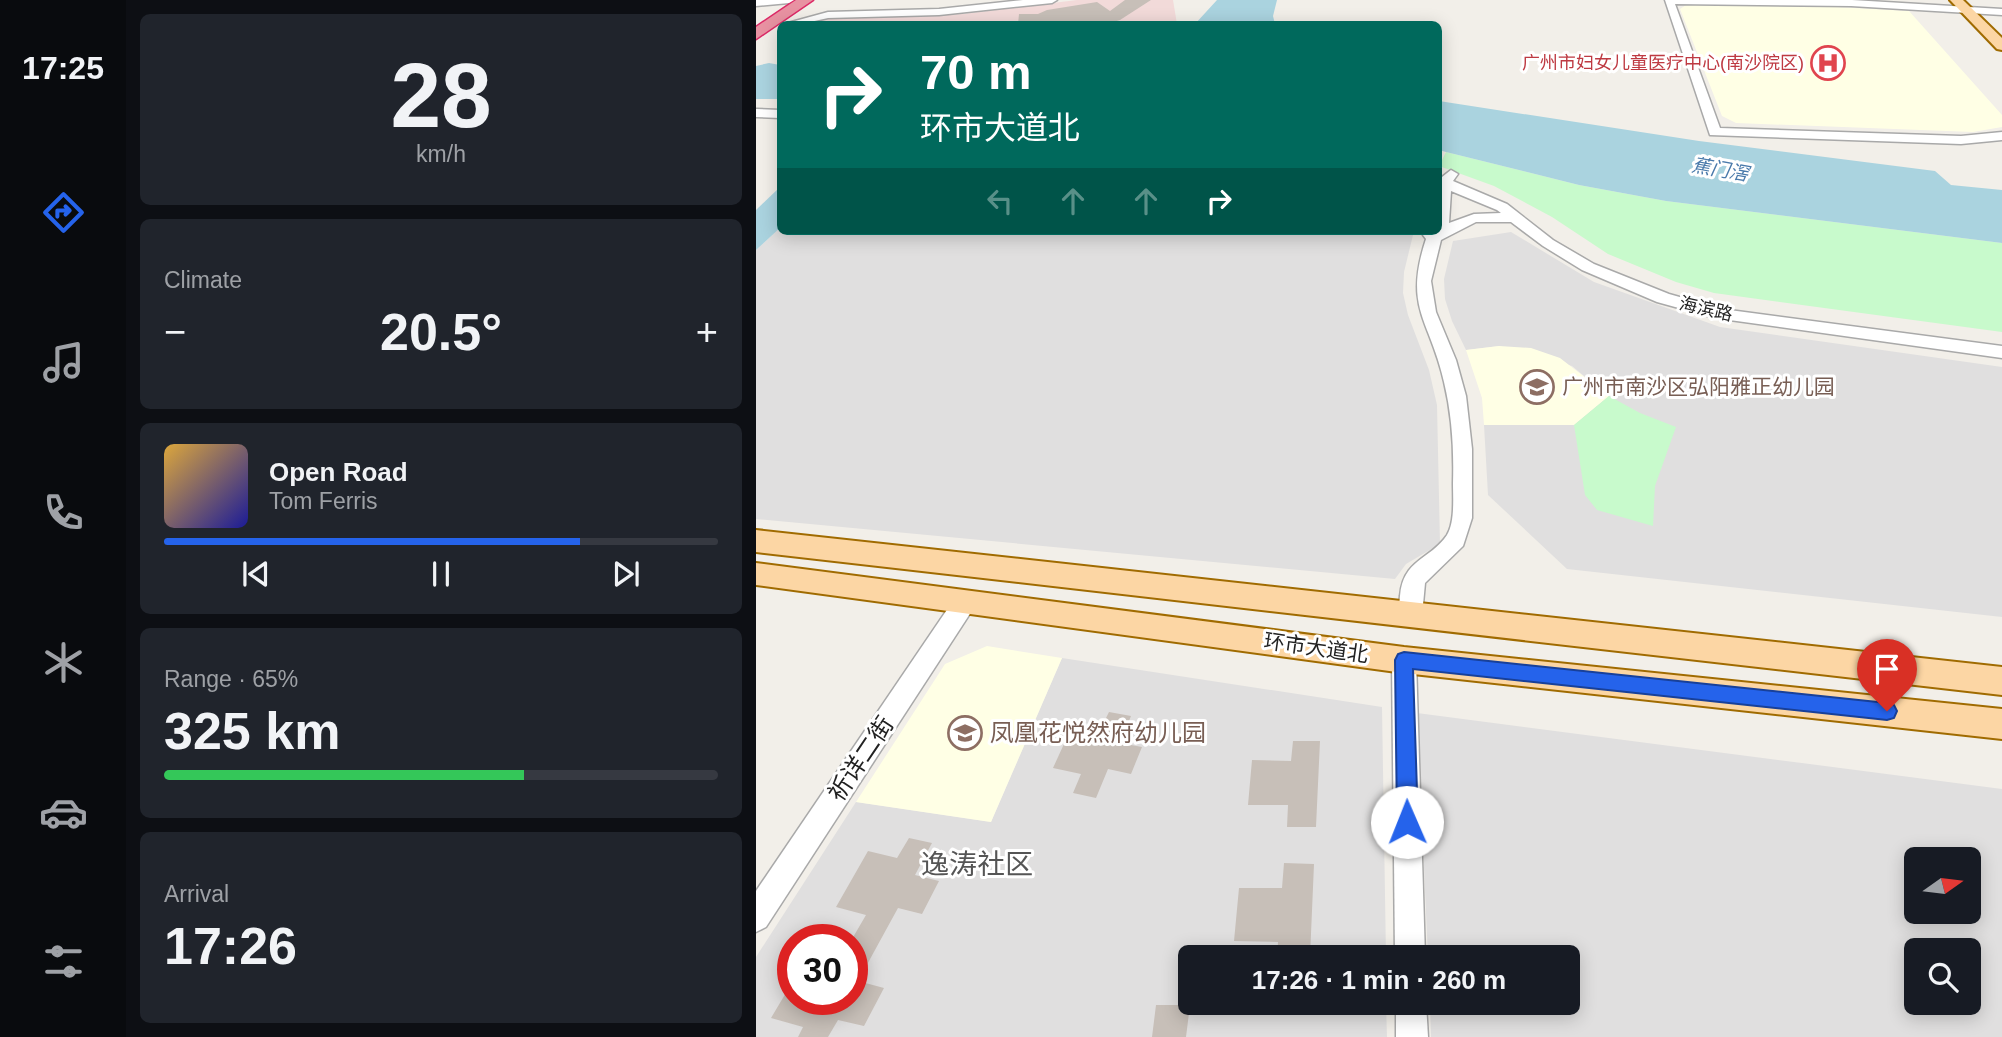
<!DOCTYPE html>
<html lang="en">
<head>
<meta charset="utf-8">
<style>
  :root { --surface:#171b24; --page:#20242c; --text:#f1f3f6; --muted:#9ea1a6; --line:#363941; --accent:#2563eb }
  body { margin:0; font-family:Arial,"Noto Sans SC",sans-serif; background:var(--page); color:var(--text); height:100vh; display:flex; flex-direction:column; font-size:26px; white-space:nowrap }
  * { box-sizing:border-box; margin:0 }
  p { font-size:23px; color:var(--muted) }
  .icon { flex:none; width:38px; height:38px; fill:none; stroke:currentColor; stroke-width:2; stroke-linecap:round; stroke-linejoin:round }
  .map { position:relative; flex:1; overflow:hidden }
  .sheet { display:flex; flex-direction:column; gap:14px; padding:14px; background:#0d0f14; width:630px }
  .sheet>* { flex:none }
  .banner { position:absolute; left:21px; top:21px; width:665px; height:214px; border-radius:10px; box-shadow:0 4px 18px #0003; background:#00695c; color:#fff; overflow:hidden }
  .needle { width:46px; rotate:76deg }
  .fabs { position:absolute; left:1148px; top:847px; display:grid; gap:14px }
  .fabs a { display:grid; place-items:center; width:77px; height:77px; border-radius:10px; background:var(--surface); box-shadow:0 4px 18px #0003; font-size:35px }
  .speed { position:absolute; left:21px; top:924px; display:flex; gap:14px; font-size:35px; font-weight:700; text-align:center }
  .speed>* { display:grid; place-content:center; width:91px; height:91px; border-radius:50%; background:var(--surface); box-shadow:0 4px 18px #0003; line-height:1 }
  .speed .limit { border:10px solid #d22; background:#fff; color:#111 }
  .pin { position:absolute; display:grid; place-items:center; width:60px; height:60px; color:#fff; margin:-72px -30px; border-radius:50% 50% 50% 0; rotate:-45deg; box-shadow:0 0 7px #0007 }
  .pin .icon { rotate:45deg }
  .me { position:absolute; width:77px; margin:-38px; rotate:359deg; stroke-linejoin:round; filter:drop-shadow(0 0 5px #0008) }
  .turn { display:flex; align-items:center; gap:24px; height:147px; padding:0 28px; font-size:32px }
  .turn .icon { width:91px; height:91px; stroke-width:2.5 }
  .turn b { display:block; font-size:49px; line-height:60px }
  .lanes { display:flex; align-items:center; height:66px; padding:0 28px; background:#0003; justify-content:center; gap:35px; direction:ltr }
  .lanes .off { opacity:.35 }
  .big { font-size:52px; font-weight:800; line-height:1.1 }
  .sheet .widget { flex:1; display:flex; flex-direction:column; justify-content:center; gap:10px; min-width:0; padding:0 24px; border-radius:10px; background:var(--page) }
  .sheet .dial { align-items:center; gap:0 }
  .dial b { font-size:91px; line-height:1 }
  .song { display:flex; align-items:center; gap:21px }
  .cover { width:84px; height:84px; border-radius:10px; background:linear-gradient(135deg,hsl(40 70% 55%),hsl(240 70% 35%)) }
  .played { height:7px; border-radius:4px; background:linear-gradient(90deg,var(--accent) 75%,var(--line) 75%) }
  .keys { display:flex; justify-content:space-around; direction:ltr }
  .heat { display:flex; justify-content:space-between; align-items:center; font-size:38px; direction:ltr }
  .charge { height:10px; border-radius:5px; background:linear-gradient(90deg,#34c759 65%,var(--line) 0) }
  .trip { position:absolute; left:422px; top:945px; width:402px; height:70px; border-radius:10px; background:var(--surface); box-shadow:0 4px 18px #0003; font-weight:800; line-height:70px; text-align:center }
  main { display:flex; flex:1; min-height:0 }
  .menu { display:flex; flex-direction:column; width:126px; justify-content:space-around; align-items:center; background:#090b0e; color:var(--muted) }
  .menu .icon { width:49px; height:49px }
  .menu .on { color:var(--accent) }
  .menu b { font-size:32px; color:var(--text) }
  .map>svg:first-child { display:block }
</style>
</head>
<body>
<main>
<nav class="menu">
<b>17:25</b>
<svg class="icon on" aria-label="directions" viewBox="0 0 24 24"><path d="M12 3l9 9-9 9-9-9zM9 14v-3h6M13 9l2 2-2 2"/></svg>
<svg class="icon" aria-label="music" viewBox="0 0 24 24"><path d="M9 18V5l10-2v13"/><circle cx="6" cy="18" r="3"/><circle cx="16" cy="16" r="3"/></svg>
<svg class="icon" aria-label="phone" viewBox="0 0 24 24"><path d="M5 4h4l2 5-3 2q2 4 5 5l2-3 5 2v4C11 20 4 13 5 4z"/></svg>
<svg class="icon" aria-label="climate" viewBox="0 0 24 24"><path d="M12 3v18M4 7l16 10M4 17L20 7"/></svg>
<svg class="icon" aria-label="car" viewBox="0 0 24 24"><path d="M5 17H2v-5l4-1 3-4h7l3 4 3 1v5h-3M9 17h6M6 11h13"/><circle cx="7" cy="17" r="2"/><circle cx="17" cy="17" r="2"/></svg>
<svg class="icon" aria-label="filters" viewBox="0 0 24 24"><path d="M4 7h16M4 17h16"/><circle cx="9" cy="7" r="2"/><circle cx="15" cy="17" r="2"/></svg>
</nav>
<section class="sheet">
<div class="widget dial"><b>28</b><p>km/h</p></div>
<div class="widget"><p>Climate</p>
<div class="heat"><a>−</a><b class="big">20.5°</b><a>+</a></div>
</div>
<div class="widget">
<div class="song"><i class="cover"></i><div><b>Open Road</b><p>Tom Ferris</p></div></div>
<div class="played"></div>
<div class="keys"><svg class="icon" aria-label="previous" viewBox="0 0 24 24"><path d="M18 5L8 12l10 7zM5 5v14"/></svg><svg class="icon" aria-label="pause" viewBox="0 0 24 24"><path d="M8 5v14M16 5v14"/></svg><svg class="icon" aria-label="next" viewBox="0 0 24 24"><path d="M6 5l10 7-10 7zM19 5v14"/></svg></div>
</div>
<div class="widget"><p>Range · 65%</p><b class="big">325 km</b><div class="charge"></div></div>
<div class="widget"><p>Arrival</p><b class="big">17:26</b></div>
</section>
<div class="map">
<svg width="1246" height="1037" viewBox="0 0 1246 1037">
  <rect width="100%" height="100%" fill="#f2efe9"/>
  <!-- residential -->
  <g fill="#e0dfdf" fill-rule="evenodd">
    <polygon points="24,228 24,231 658,231 648,272 647,293 652,315 673,370 681,405 684,544 650,564 639,579 0,519 0,250"/>
    <polygon points="755,232 838,282 964,327 1246,367 1246,617 811,569 732,495 728,425 818,425 852,396 816,366 743,346 710,350 696,321 689,299 688,279 697,241"/>
    <path d="M306,658L626,707L630,957H434V1003H630L631,1037H0V957L100,802L235,822ZM37,940H96V999H37Z"/>
    <path d="M661,713L1246,789V1037H675L674,1003H812V957H672ZM1160,859H1213V912H1160ZM1160,950H1213V1003H1160Z"/>
  </g>
  <!-- commercial -->
  <polygon fill="#f2dad9" points="321,0 417,0 421,24 47,24 72,19 207,14"/>
  <!-- education -->
  <g fill="#ffffe5">
    <polygon points="930,5 1060,6 1153,11 1246,115 1246,127 1217,132 980,123 966,116 924,9"/>
    <polygon points="743,346 775,348 804,358 853,396 818,425 728,425 726,398 710,350"/>
    <polygon points="231,646 306,658 235,822 100,802 189,664"/>
  </g>
  <!-- park -->
  <g fill="#c8facc">
    <polygon points="690,152 823,185 910,201 1246,243 1246,332 958,293 920,282 852,254 796,217 738,186 683,166"/>
    <polygon points="853,396 884,413 920,427 899,486 897,526 841,510 829,495 818,425"/>
  </g>
  <!-- water -->
  <g fill="#aad3df">
    <polygon points="461,0 521,0 517,16 519,24 439,24"/>
    <polygon points="13,63 24,65 24,99 0,99 0,66"/>
    <polygon points="683,101 943,141 1179,171 1195,185 1246,190 1246,243 910,201 823,185 690,152 683,150"/>
    <polygon points="24,187 24,228 0,250 0,210"/>
  </g>
  <!-- building -->
  <g fill="#c7bfb8">
    <polygon points="369,0 395,0 364,20 351,24 262,24 263,14 282,14 291,10 341,2 354,11"/>
    <polygon points="353,712 375,716 364,743 386,747 375,774 352,769 340,798 317,793 325,774 297,768 318,722 345,728"/>
    <polygon points="537,741 564,741 560,827 531,827 532,805 492,805 496,760 535,761"/>
    <polygon points="153,838 176,843 159,875 183,881 166,914 142,908 102,981 128,988 108,1026 82,1020 72,1037 42,1037 47,1027 15,1018 37,981 37,999 96,999 96,939 110,915 80,907 112,851 141,858"/>
    <polygon points="528,863 558,864 554,957 521,957 522,942 478,941 483,888 526,888"/>
    <polygon points="400,1005 434,1005 430,1037 396,1037"/>
  </g>
  <g fill="none" stroke-linecap="round" stroke-linejoin="round">
    <!-- minor casing -->
    <g stroke="#a9a9a9" stroke-width="3">
      <g id="minor">
        <polygon points="0,0 38,0 33,3 0,6"/>
        <polygon points="267,0 301,0 296,3 183,15 72,18 45,24 28,24 72,12 183,9"/>
        <polygon points="1096,0 1246,9 1246,15 1095,6 919,4 964,128 1205,136 1246,132 1246,140 1205,144 954,135 909,0"/>
        <polygon points="0,109 24,110 24,118 0,117"/>
        <path d="M695,170L702,174L697,181L751,204L797,240L838,264L913,294L966,309L1246,346V358L959,318L901,302L826,270L787,246L755,222H720L685,240L675,281L680,312L700,360L710,396L716,449V518L707,546L669,583L666,615L662,622L654,625L646,622C642,614 643,605 644,596C647,559 674,560 691,535C699,522 697,498 697,483C698,449 696,415 688,382C674,319 647,309 670,239L667,235L670,232L682,231V176L686,177ZM695,191L741,210L745,213L718,214L693,223Z"/>
        <polygon points="209,592 217,595 220,602 217,609 10,927 0,932 0,891 201,595"/>
        <polygon points="648,649 656,652 660,660 669,957 639,957 636,660 640,652"/>
        <polygon points="640,1003 670,1003 672,1037 640,1037"/>
      </g>
    </g>
    <!-- major casing -->
    <g stroke="#a06b00" stroke-width="4">
      <g id="major">
        <polygon points="1194,0 1207,0 1246,38 1246,50 1241,49"/>
        <polygon points="0,530 1246,667 1246,695 0,552"/>
        <polygon points="0,563 648,647 1246,709 1246,739 648,673 0,585"/>
      </g>
    </g>
    <!-- highway casing -->
    <g stroke="#dc2a67" stroke-width="3">
      <polygon id="highway" points="40,0 57,0 0,39 0,27"/>
    </g>
    <!-- minor -->
    <use href="#minor" fill="#fff" fill-rule="evenodd"/>
    <!-- major -->
    <use href="#major" fill="#fcd6a4" fill-rule="evenodd"/>
    <!-- highway -->
    <use href="#highway" fill="#e892a2" fill-rule="evenodd"/>
  </g>
  <!-- route -->
  <polygon fill="#2563eb" stroke="#184099" stroke-width="2" points="648,652 1131,703 1138,705 1141,711 1138,718 1131,720 657,669 662,822 659,829 651,832 644,829 641,822 639,660 642,654"/>
  <!-- icons -->
  <defs>
    <g id="hospital-ring" transform="scale(1.75)"><circle r="9.5" fill="#fff" stroke="#e0444e" stroke-width="1.5"/><path d="M-5-5h3v3.5h4V-5h3V5h-3V1.5h-4V5h-3Z" fill="#e0444e"/></g>
    <g id="school-ring" transform="scale(1.75)"><circle r="9.5" fill="#fff" stroke="#8d6e63" stroke-width="1.5"/><path d="M0-5L7-2L0 1L-7-2ZM-4 1L0 2.5L4 1V4Q0 6-4 4Z" fill="#8d6e63"/></g>
  </defs>
  <g fill-rule="evenodd">
    <use href="#hospital-ring" x="1072" y="63"/>
    <use href="#school-ring" x="781" y="387"/>
    <use href="#school-ring" x="209" y="733"/>
  </g>
  <g text-anchor="middle" stroke-width="6" stroke-linejoin="round" paint-order="stroke">
    <!-- far-health labels -->
    <g font-size="18" fill="#be3a42" stroke="#fff" text-anchor="end">
      <text x="1048" y="69">广州市妇女儿童医疗中心(南沙院区)</text>
    </g>
    <!-- far-street labels -->
    <g font-size="18" fill="#222" stroke="#fff">
      <text transform="translate(950 309) rotate(13)" y="6">海滨路</text>
    </g>
    <!-- far-water labels -->
    <g font-size="19" font-style="italic" fill="#4a7aab" stroke="#fff">
      <text transform="translate(964 169) rotate(10)" y="7">蕉门滘</text>
    </g>
    <!-- education labels -->
    <g font-size="21" fill="#785e54" stroke="#fff" text-anchor="start">
      <text x="806" y="394">广州市南沙区弘阳雅正幼儿园</text>
    </g>
    <!-- street labels -->
    <g font-size="21" fill="#222" stroke="#fff">
      <text transform="translate(560 648) rotate(8)" y="7">环市大道北</text>
    </g>
    <!-- near-education labels -->
    <g font-size="24" fill="#785e54" stroke="#fff" text-anchor="start">
      <text x="234" y="741">凤凰花悦然府幼儿园</text>
    </g>
    <!-- near-street labels -->
    <g font-size="24" fill="#222" stroke="#fff">
      <text transform="translate(105 759) rotate(-56)" y="8">祈详二街</text>
    </g>
    <!-- near-quarter labels -->
    <g font-size="28" fill="#555" stroke="#fff">
      <text x="221" y="874">逸涛社区</text>
    </g>
  </g>
</svg>
<div class="fabs">
<a><svg class="needle" viewBox="-14 -14 28 28"><path d="M0-13l5 13h-10z" fill="#e53935"/><path d="M0 13l5-13h-10z" fill="#9ea1a6"/></svg></a>
<a><svg class="icon" aria-label="search" viewBox="0 0 24 24"><circle cx="10" cy="10" r="6"/><path d="M15 15l6 6"/></svg></a>
</div>
<div class="speed"><div class="limit">30</div></div>
<div class="pin" style="left:1131px;top:711px;background:#d93025"><svg class="icon" aria-label="arrive" viewBox="0 0 24 24"><path d="M6 21V4h12l-3 4 3 4H6"/></svg></div>
<svg class="me" style="left:651px;top:822px" viewBox="-20 -20 40 40"><circle r="19" fill="#fff"/><path d="M0-13L10 11 0 6-10 11z" fill="#2563eb"/></svg>
<div class="trip">17:26 · 1 min · 260 m</div>
<div class="banner">
<div class="turn"><svg class="icon" aria-label="right" viewBox="0 0 24 24"><path d="M7 20v-9h11M14 6l5 5-5 5"/></svg><div><b>70 m</b>环市大道北</div></div>
<div class="lanes"><svg class="icon off" aria-label="left" viewBox="0 0 24 24"><path d="M17 20v-9H6M10 6l-5 5 5 5"/></svg><svg class="icon off" aria-label="ahead" viewBox="0 0 24 24"><path d="M12 20V5M6 11l6-6 6 6"/></svg><svg class="icon off" aria-label="ahead" viewBox="0 0 24 24"><path d="M12 20V5M6 11l6-6 6 6"/></svg><svg class="icon" aria-label="right" viewBox="0 0 24 24"><path d="M7 20v-9h11M14 6l5 5-5 5"/></svg></div>
</div>
</div>
</main>
</body>
</html>
